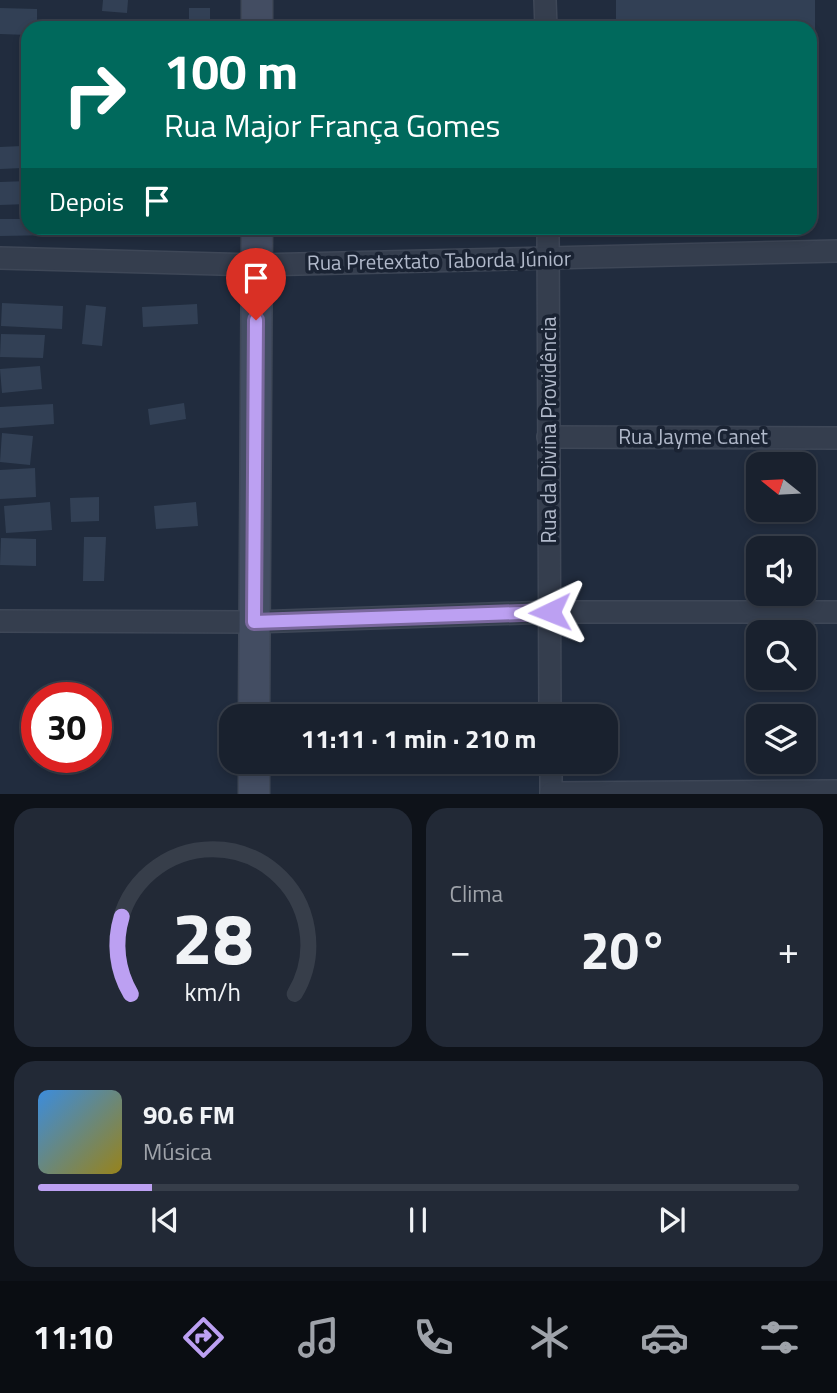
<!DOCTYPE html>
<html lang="pt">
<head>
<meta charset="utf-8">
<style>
  :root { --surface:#19212e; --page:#222936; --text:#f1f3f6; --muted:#9fa3aa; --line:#373e4a; --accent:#bca0f2 }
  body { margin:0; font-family:"Titillium Web",sans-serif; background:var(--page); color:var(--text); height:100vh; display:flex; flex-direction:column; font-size:26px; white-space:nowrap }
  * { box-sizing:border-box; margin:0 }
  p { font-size:23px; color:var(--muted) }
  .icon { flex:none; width:38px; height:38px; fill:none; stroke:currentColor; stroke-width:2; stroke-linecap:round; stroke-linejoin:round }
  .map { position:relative; height:794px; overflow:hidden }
  .drawer { display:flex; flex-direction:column; gap:14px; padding:14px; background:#0e1219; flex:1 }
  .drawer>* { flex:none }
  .hud { position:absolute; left:21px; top:21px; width:796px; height:214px; border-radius:21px; box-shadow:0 4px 10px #0003,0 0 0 2px var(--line); background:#00695c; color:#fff; overflow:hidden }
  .needle { width:46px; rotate:288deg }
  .tools { position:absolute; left:746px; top:452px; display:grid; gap:14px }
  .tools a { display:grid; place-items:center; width:70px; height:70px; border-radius:14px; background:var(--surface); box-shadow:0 4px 10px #0003,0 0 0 2px var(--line); font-size:35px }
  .speed { position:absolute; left:21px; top:682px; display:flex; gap:14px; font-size:35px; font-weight:700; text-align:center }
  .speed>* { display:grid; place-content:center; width:91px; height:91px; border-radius:50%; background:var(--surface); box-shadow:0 4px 10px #0003,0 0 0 2px var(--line); line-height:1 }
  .speed .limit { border:10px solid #d22; background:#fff; color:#111 }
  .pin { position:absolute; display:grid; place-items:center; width:60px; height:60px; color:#fff; margin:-72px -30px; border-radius:50% 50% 50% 0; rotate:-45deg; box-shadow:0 0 7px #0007 }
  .pin .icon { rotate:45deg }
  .me { position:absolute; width:77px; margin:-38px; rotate:268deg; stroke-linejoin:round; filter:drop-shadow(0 0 5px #0008) }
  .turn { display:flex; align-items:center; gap:24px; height:147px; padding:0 28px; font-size:32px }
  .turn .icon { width:91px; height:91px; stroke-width:2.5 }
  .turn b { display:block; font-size:49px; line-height:60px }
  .then { display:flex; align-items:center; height:66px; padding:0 28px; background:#0003; gap:14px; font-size:26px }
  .big { font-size:52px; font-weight:700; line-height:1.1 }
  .drawer .card { flex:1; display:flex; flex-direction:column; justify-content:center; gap:10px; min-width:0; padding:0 24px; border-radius:21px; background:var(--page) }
  .drawer .dial { align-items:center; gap:0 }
  .dial svg { height:182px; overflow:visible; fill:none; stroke:var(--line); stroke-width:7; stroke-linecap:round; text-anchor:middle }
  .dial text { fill:var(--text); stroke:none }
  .song { display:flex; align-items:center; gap:21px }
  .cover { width:84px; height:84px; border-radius:10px; background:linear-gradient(135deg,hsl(210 70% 55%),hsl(50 70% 35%)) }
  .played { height:7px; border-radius:4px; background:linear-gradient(90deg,var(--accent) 15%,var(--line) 15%) }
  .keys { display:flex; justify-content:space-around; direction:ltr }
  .heat { display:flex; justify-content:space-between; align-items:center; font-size:38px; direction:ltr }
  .drawer .tiles { flex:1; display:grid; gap:14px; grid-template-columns:1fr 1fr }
  .card:last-child { grid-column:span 2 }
  .trip { position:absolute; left:219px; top:704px; width:399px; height:70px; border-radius:21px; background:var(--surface); box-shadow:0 4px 10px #0003,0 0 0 2px var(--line); font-weight:700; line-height:70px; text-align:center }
  .menu { display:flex; height:112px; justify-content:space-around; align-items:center; background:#0a0d12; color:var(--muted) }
  .menu .icon { width:49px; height:49px }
  .menu .on { color:var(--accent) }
  .menu b { font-size:32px; color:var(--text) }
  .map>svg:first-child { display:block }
</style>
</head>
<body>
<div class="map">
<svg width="837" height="795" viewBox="0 0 837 795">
  <rect width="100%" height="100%" fill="#212c3e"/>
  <!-- building -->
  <g fill="#324055">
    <polygon points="103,0 128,0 127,13 102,11"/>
    <polygon points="616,0 815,0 815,30 616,28"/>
    <polygon points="0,8 37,9 37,28 28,28 28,35 0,34"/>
    <rect x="189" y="8" width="21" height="19"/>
    <polygon points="22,146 22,168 0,169 0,147"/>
    <polygon points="28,181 28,204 0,205 0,182"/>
    <polygon points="0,219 28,219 28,228 55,228 55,235 0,236"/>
    <polygon points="2,303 63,306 62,329 1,326"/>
    <polygon points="197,304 198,324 143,327 142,307"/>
    <polygon points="86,305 106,307 102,346 82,344"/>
    <polygon points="1,334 45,335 43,358 0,357"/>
    <polygon points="40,366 42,389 2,393 0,369"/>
    <polygon points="184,403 186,419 150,425 148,409"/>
    <polygon points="53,404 54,424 0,428 0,407"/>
    <polygon points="2,433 33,436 30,465 0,462"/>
    <polygon points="35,468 36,497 0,499 0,470"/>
    <polygon points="99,497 99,521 71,522 70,498"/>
    <polygon points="50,502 52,530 6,533 4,506"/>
    <polygon points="196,502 198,526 156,529 154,506"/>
    <polygon points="84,537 106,537 104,581 83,581"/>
    <polygon points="1,538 36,539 36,566 0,565"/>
  </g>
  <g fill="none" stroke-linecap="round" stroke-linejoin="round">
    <!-- minor casing -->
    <g stroke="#3e4757" stroke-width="24">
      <g id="minor">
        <polyline points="545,0 546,28"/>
        <polyline points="548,228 550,716"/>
        <polyline points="0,258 257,265 837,251"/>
        <polyline points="548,437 837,438"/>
        <polyline points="0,621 254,622 550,612 837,612"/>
        <polyline points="551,761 551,795"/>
        <polyline points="551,793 837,791"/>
      </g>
    </g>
    <!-- secondary casing -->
    <g stroke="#3e4757" stroke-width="33">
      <g id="secondary">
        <polyline points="257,28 257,0"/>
        <polyline points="254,716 257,228"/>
        <polyline points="254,761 254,795"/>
      </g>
    </g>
    <!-- minor -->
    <use href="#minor" stroke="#353e4e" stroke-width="21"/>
    <!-- secondary -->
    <use href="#secondary" stroke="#434d62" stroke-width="30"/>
  </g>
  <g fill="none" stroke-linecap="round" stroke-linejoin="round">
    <!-- route casing -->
    <g stroke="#7a689d" stroke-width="18">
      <polyline id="route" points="256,320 254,622 550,612"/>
    </g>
    <!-- route -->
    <use href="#route" stroke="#bca0f2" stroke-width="12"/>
  </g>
  <g text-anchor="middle" stroke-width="7" stroke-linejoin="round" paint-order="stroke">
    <!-- street labels -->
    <g font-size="21" fill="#b1b9ca" stroke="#1a2333">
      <text transform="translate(439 261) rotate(-1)" y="7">Rua Pretextato Taborda Júnior</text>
      <text transform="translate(549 430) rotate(-90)" y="7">Rua da Divina Providência</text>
      <text x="693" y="444">Rua Jayme Canet</text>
    </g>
  </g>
</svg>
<div class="tools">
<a><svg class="needle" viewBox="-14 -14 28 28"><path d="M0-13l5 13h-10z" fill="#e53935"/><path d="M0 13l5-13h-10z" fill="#9fa3aa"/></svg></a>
<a><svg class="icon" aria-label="sound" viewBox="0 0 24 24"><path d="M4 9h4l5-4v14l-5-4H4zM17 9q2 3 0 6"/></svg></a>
<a><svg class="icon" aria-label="search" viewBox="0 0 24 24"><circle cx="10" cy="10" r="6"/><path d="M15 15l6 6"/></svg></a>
<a><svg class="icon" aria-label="layers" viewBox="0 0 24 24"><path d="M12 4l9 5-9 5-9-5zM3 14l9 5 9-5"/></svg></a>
</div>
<div class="speed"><div class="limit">30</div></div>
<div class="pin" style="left:256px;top:320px;background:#d93025"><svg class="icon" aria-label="arrive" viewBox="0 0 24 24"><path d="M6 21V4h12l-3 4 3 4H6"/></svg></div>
<svg class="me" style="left:550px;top:612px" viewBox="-20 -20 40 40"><path d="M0-17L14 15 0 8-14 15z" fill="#bca0f2" stroke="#fff" stroke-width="4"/></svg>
<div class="trip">11:11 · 1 min · 210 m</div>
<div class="hud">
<div class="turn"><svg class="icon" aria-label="right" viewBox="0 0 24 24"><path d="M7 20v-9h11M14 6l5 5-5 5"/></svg><div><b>100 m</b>Rua Major França Gomes</div></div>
<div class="then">Depois<svg class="icon" aria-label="arrive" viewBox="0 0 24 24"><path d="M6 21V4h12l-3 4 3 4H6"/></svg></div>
</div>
</div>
<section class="drawer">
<div class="tiles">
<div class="card dial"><svg viewBox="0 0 100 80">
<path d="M14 69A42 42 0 1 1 86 69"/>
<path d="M14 69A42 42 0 0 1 10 35" stroke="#bca0f2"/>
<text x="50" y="56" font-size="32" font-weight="700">28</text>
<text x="50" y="72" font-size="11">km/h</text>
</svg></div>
<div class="card"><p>Clima</p>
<div class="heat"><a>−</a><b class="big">20°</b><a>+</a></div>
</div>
<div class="card">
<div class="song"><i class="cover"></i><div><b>90.6 FM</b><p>Música</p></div></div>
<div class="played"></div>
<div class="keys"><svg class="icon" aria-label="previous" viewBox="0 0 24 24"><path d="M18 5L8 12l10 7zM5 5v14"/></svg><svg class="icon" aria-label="pause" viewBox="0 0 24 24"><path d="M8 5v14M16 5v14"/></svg><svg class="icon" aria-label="next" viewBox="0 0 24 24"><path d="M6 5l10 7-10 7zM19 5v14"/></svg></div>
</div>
</div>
</section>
<nav class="menu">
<b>11:10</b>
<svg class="icon on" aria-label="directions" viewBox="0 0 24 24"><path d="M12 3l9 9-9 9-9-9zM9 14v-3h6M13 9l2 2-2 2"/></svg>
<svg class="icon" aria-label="music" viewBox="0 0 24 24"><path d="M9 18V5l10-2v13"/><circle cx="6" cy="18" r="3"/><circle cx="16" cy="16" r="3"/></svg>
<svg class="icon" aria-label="phone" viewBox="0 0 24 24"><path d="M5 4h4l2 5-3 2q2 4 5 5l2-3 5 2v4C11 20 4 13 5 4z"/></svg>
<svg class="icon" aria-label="climate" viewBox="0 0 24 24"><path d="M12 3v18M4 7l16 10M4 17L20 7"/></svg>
<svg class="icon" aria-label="car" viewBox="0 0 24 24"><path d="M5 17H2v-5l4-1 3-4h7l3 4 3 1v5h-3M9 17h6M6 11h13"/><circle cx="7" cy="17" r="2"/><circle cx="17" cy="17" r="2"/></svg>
<svg class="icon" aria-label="filters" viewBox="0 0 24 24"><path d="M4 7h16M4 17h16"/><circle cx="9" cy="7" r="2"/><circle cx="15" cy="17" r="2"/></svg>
</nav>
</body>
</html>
